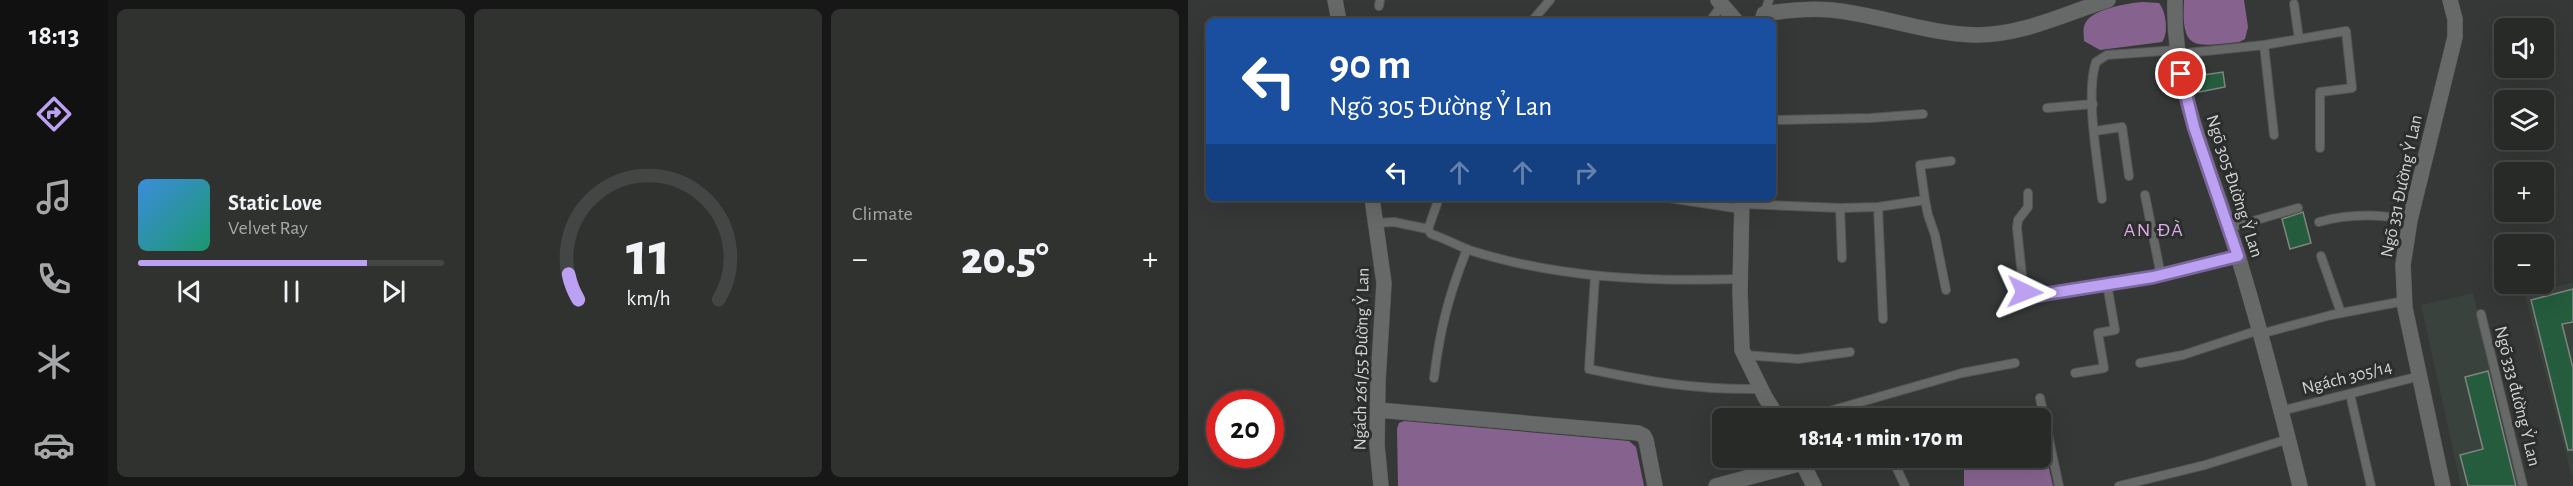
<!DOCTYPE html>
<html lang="en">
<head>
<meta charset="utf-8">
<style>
  :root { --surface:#282a28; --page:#303230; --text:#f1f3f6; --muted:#a5a7a8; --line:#444645; --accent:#bca0f2 }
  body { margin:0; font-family:"Alegreya Sans",sans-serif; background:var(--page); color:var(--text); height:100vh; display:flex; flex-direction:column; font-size:22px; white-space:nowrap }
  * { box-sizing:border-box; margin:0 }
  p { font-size:20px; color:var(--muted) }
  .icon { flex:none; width:33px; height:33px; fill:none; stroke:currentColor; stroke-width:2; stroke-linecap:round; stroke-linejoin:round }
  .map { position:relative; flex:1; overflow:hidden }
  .side { display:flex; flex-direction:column; gap:9px; padding:9px; background:#161716; width:1080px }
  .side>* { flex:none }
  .guide { position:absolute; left:18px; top:18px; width:570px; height:183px; border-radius:9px; box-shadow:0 6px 24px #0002,0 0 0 2px var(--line); background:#1a4fa0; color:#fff; overflow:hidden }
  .fabs { position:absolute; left:1306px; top:18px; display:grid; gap:12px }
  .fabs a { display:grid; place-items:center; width:60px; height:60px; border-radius:9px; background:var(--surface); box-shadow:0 6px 24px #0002,0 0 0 2px var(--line); font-size:30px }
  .speed { position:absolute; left:18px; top:390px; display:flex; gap:12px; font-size:30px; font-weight:700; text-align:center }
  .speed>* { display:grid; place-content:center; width:78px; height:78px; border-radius:50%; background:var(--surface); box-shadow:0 6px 24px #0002,0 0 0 2px var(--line); line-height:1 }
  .speed .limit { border:9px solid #d22; background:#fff; color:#111 }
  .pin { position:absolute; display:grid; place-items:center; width:51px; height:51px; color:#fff; margin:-26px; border:3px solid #fff; border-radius:50%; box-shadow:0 2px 6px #0007 }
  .me { position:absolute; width:66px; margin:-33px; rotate:92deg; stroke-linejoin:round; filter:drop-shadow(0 0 4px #0008) }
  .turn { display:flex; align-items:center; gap:21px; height:126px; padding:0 24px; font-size:27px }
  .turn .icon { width:78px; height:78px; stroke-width:2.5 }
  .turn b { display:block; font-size:42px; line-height:51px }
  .lanes { display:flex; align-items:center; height:57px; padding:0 24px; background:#0003; justify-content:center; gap:30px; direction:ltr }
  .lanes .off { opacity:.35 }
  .big { font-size:45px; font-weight:800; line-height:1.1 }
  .side .widget { flex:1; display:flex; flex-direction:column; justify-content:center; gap:9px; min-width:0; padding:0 21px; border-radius:9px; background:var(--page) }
  .side .dial { align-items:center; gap:0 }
  .dial svg { height:156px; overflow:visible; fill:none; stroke:var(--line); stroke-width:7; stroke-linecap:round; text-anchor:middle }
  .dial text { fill:var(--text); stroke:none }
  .song { display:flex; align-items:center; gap:18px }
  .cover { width:72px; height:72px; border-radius:9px; background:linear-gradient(135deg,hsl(210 70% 55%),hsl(160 70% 35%)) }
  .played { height:6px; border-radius:3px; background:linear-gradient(90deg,var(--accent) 75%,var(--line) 75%) }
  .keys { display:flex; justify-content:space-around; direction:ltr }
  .heat { display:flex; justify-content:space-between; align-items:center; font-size:33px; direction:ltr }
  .side .tiles { flex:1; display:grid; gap:9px; grid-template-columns:repeat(3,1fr) }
  .trip { position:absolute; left:524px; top:408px; width:339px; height:60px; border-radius:9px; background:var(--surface); box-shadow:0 6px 24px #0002,0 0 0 2px var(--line); font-weight:800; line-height:60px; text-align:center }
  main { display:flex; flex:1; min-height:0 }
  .tab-bar { display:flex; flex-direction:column; width:108px; justify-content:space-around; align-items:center; background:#101110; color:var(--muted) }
  .tab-bar .icon { width:42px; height:42px }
  .tab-bar .on { color:var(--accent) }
  .tab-bar b { font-size:27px; color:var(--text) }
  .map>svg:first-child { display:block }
</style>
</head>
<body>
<main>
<nav class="tab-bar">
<b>18:13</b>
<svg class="icon on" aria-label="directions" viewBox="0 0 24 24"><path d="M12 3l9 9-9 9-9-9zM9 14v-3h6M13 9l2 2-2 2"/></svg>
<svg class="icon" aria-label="music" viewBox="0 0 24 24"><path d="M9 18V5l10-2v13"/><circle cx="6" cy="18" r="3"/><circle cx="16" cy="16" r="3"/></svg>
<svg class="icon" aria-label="phone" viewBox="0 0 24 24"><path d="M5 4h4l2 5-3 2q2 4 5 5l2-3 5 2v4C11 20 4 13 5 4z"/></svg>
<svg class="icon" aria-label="climate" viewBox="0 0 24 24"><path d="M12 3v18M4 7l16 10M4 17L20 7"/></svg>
<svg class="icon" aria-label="car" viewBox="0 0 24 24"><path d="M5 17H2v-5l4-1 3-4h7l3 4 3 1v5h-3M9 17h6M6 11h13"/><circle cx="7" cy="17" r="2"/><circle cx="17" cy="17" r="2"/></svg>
</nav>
<section class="side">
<div class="tiles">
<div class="widget">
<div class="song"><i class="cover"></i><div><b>Static Love</b><p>Velvet Ray</p></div></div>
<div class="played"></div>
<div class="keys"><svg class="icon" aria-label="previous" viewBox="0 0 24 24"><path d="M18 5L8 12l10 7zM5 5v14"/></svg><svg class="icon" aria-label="pause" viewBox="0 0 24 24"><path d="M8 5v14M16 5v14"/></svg><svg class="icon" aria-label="next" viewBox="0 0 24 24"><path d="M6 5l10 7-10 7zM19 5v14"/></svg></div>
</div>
<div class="widget dial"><svg viewBox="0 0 100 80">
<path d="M14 69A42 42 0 1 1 86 69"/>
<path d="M14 69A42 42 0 0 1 9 56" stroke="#bca0f2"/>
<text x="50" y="56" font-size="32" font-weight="700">11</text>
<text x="50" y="72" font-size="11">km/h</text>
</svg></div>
<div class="widget"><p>Climate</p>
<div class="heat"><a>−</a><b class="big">20.5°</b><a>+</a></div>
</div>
</div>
</section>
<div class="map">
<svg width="1385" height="486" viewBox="0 0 1385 486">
  <rect width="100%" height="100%" fill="#353836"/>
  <!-- built -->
  <g fill="#39423c">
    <polygon points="1385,282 1385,481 1337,295"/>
    <polygon points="1285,293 1331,486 1273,486 1233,305"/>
  </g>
  <!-- water -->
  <g fill="#86638f">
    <path d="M996,0H1056L1060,27L1057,39L1051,42C1007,46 993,53 996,0Z"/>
    <path d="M955,2L971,3C978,11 981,34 974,42L912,50L896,41C896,34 894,28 898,22C905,9 941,3 955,2Z"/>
    <polygon points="216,421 441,441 448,447 456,486 210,486 209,429 211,423"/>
    <polygon points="852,429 865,486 776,486 776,458 852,458"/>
  </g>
  <!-- building -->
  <g fill="#245c3d" stroke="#808481" stroke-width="1.5">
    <polygon points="1035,72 1037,87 1011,92 1009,76"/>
    <polygon points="1115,212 1123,243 1102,249 1094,219"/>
    <polygon points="1385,289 1385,322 1374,324 1385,368 1385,450 1380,450 1343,300"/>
    <polygon points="1300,371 1328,486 1280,486 1272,455 1295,449 1277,377"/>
  </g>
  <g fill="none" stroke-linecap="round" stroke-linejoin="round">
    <!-- service casing -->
    <g stroke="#535553" stroke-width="10">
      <g id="service">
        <polyline points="1106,4 1111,39"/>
        <polyline points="191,6 192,0"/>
        <polyline points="576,14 581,0"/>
        <polyline points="344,21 362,0"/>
        <polyline points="522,21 534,5"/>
        <polyline points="1076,45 1086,135"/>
        <polyline points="989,54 1076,45 1158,31 1164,88 1132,92 1132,148"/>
        <polyline points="859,108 905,104"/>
        <polyline points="585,120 683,118 735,114"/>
        <polyline points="907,131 934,127 941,176"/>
        <polyline points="840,193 840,207 830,220 829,228 835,285 841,296 965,277 1050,256"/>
        <polyline points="957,195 973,276"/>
        <polyline points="481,198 553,209"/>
        <path d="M914,199C910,164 897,94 908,62L919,55L989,50"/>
        <polyline points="737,200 732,165 763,161"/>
        <polyline points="554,204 652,208 690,207 737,200 740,215 747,235 758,290"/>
        <polyline points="690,207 695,319"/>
        <polyline points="652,208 654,258"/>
        <path d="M1131,222C1162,213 1191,214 1222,220"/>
        <path d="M189,223L206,222L240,229L243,234C256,238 268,245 281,250C369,278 460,282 552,279"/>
        <polyline points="1041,228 1110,208"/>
        <polyline points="240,229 251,198"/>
        <polyline points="1133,256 1153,313"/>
        <path d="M407,276L401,369C462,382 509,390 573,389"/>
        <polyline points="1293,314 1335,486"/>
        <polyline points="1072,334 1143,315 1216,301"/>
        <polyline points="557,355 610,359 662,352"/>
        <polyline points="952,363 995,355 1071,330"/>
        <polyline points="887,373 916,368 910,333 927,330 919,284"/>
        <path d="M246,378C252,328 261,295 279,249"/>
        <polyline points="1162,394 1183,486"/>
        <polyline points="852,398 871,486"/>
        <polyline points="1093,411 1232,376"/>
        <polyline points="617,418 774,373 827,363"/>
        <polyline points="704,458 717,486"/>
        <polyline points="931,486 1017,465 1100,439"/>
      </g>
    </g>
    <!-- minor casing -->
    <g stroke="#535553" stroke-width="16">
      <g id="minor">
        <polyline points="147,0 151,21"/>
        <polyline points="530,0 548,21"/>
        <path d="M987,0C984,91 1024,171 1050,256C1073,332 1093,409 1112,486"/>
        <path d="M574,21L576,14C599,10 621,8 644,10C693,15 739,34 788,35C835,35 876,14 920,0"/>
        <polyline points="184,198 196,283 190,381 189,445 193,486"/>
        <polyline points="554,198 552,291 554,350 577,397 590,418"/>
        <polyline points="190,410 450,433 456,436 458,440 467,486"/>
        <polyline points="612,458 626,486"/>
        <polyline points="528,486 614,463"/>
        <polyline points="1255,486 1217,308 1215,265 1222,220 1267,37 1267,19 1262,0"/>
      </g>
    </g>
    <!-- service -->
    <use href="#service" stroke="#666967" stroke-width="8"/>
    <!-- minor -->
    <use href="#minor" stroke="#666967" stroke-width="15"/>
  </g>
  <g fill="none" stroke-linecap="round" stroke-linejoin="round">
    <!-- route casing -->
    <g stroke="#7a689d" stroke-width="15">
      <polyline id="route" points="837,292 841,296 845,296 965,277 1050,256 1006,127 993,74"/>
    </g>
    <!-- route -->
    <use href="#route" stroke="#bca0f2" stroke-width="10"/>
  </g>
  <g text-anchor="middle" stroke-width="6" stroke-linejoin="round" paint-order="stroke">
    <!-- street labels -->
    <g font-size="18" fill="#d2d3d2" stroke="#2b2e2c">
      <text transform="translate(1047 186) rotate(72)" y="6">Ngõ 305 Đường Ỷ Lan</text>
      <text transform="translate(1213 186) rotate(-78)" y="6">Ngõ 331 Đường Ỷ Lan</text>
      <text transform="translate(173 359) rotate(-89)" y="6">Ngách 261/55 Đường Ỷ Lan</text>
      <text transform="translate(1159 377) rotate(-14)" y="6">Ngách 305/14</text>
      <text transform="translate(1330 396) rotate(76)" y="6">Ngõ 333 đường Ỷ Lan</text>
    </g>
    <!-- neighbourhood labels -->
    <g font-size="20" letter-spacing="1.5" fill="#ddace9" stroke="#2b2e2c">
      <text x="966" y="236">AN ĐÀ</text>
    </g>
  </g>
</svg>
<div class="fabs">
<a><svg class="icon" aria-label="sound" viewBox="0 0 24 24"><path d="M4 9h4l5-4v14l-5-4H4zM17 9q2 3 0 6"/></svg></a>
<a><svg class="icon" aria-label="layers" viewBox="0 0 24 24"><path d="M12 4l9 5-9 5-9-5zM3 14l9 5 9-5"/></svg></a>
<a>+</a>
<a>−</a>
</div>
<div class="speed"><div class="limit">20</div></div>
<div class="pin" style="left:993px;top:74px;background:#d93025"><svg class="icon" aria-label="arrive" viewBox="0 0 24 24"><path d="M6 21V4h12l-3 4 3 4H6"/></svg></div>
<svg class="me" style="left:837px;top:292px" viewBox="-20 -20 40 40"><path d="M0-17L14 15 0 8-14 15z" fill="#bca0f2" stroke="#fff" stroke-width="4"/></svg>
<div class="trip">18:14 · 1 min · 170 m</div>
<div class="guide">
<div class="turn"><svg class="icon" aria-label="left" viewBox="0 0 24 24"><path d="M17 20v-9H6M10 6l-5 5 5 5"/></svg><div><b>90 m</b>Ngõ 305 Đường Ỷ Lan</div></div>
<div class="lanes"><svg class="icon" aria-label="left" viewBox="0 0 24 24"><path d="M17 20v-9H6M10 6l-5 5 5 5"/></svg><svg class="icon off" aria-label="ahead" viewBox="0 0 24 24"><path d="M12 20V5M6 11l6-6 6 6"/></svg><svg class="icon off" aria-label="ahead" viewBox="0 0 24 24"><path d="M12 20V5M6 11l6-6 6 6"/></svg><svg class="icon off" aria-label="right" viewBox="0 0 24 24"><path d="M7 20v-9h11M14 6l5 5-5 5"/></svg></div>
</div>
</div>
</main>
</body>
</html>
